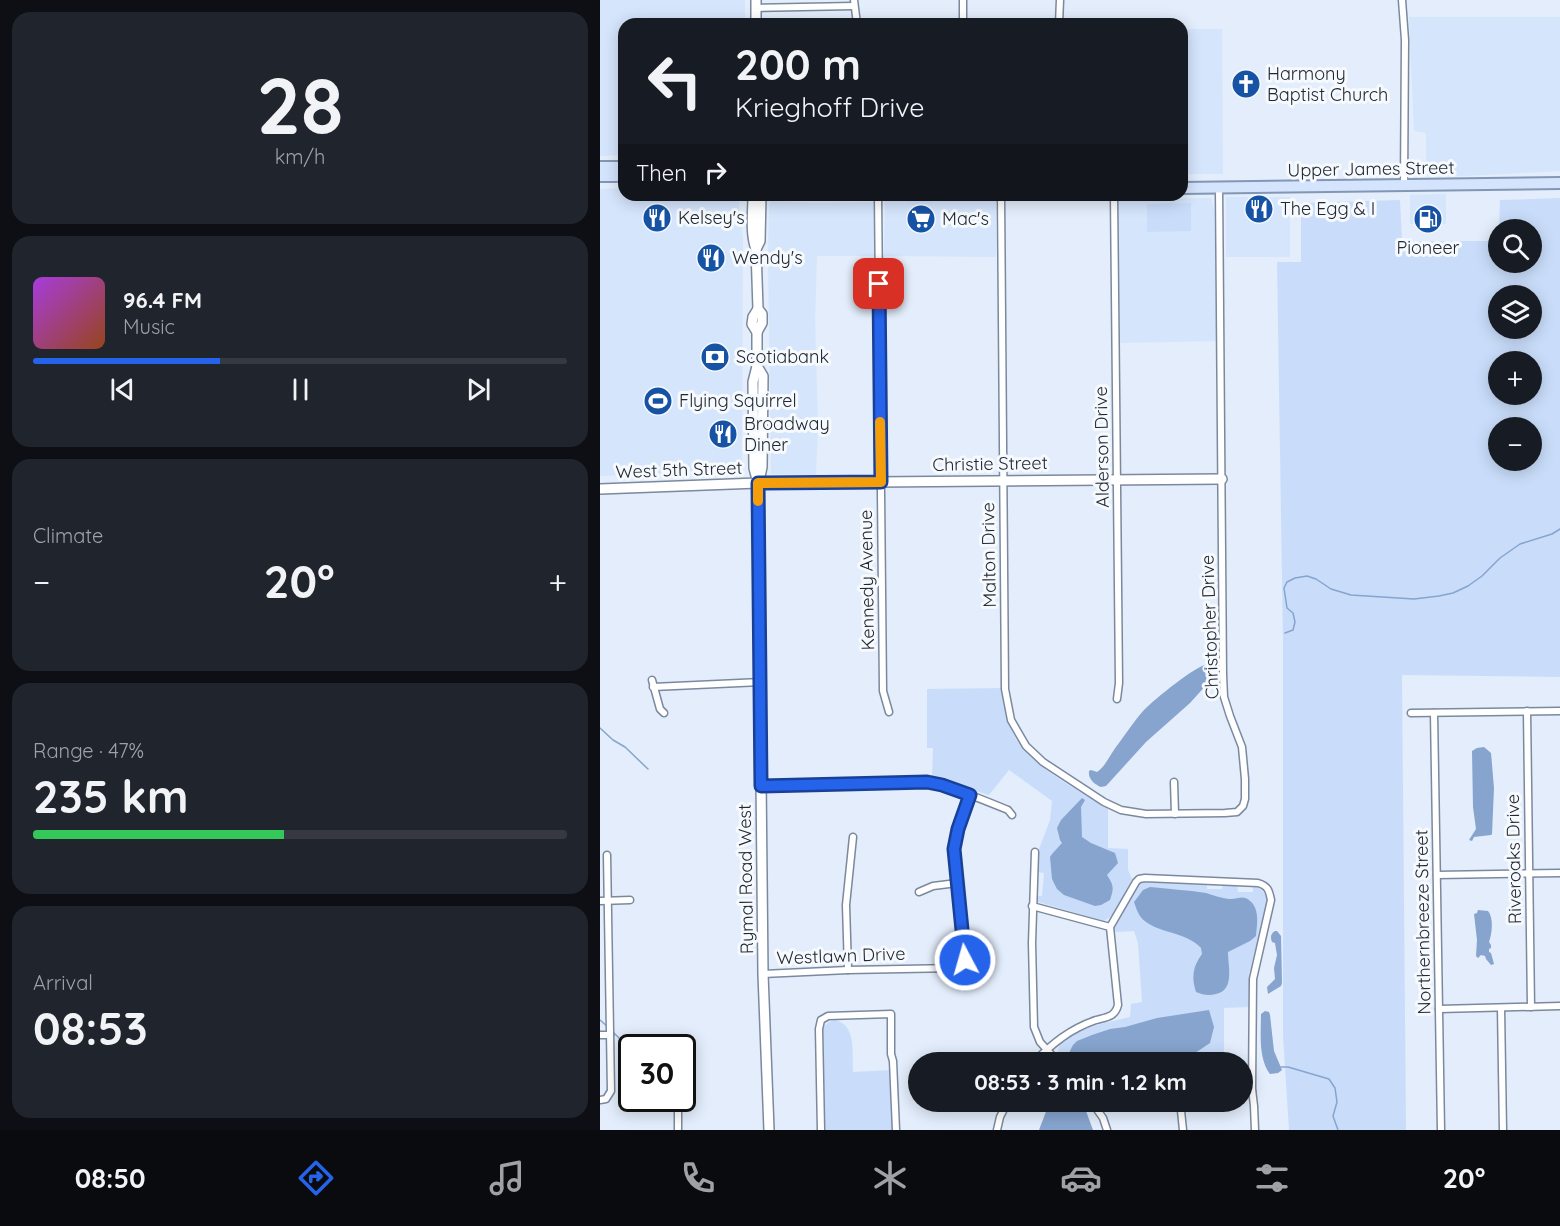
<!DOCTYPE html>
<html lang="en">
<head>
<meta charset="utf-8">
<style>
  :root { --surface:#171b24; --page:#20242c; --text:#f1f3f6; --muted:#9ea1a6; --line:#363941; --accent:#2563eb }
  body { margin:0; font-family:Quicksand,sans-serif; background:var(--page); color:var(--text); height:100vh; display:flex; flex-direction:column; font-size:22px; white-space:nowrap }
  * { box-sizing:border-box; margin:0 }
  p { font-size:20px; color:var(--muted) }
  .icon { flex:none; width:33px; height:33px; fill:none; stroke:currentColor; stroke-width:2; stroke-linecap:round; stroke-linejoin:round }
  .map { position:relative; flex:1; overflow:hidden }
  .side { display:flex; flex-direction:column; gap:12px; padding:12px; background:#0d0f14; width:600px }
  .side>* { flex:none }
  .hud { position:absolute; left:18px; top:18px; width:570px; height:183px; border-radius:18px; box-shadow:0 3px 15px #0003; background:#171b24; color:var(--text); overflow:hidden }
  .buttons { position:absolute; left:888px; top:219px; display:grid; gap:12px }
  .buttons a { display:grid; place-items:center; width:54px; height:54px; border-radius:50%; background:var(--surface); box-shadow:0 3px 15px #0003; font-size:30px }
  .speed { position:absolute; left:18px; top:1034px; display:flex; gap:12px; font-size:30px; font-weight:700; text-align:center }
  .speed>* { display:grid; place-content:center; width:78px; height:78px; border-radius:50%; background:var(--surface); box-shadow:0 3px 15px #0003; line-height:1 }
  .speed .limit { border:3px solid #111; border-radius:9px; background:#fff; color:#111 }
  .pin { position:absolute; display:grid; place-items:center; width:51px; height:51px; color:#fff; margin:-26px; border-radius:12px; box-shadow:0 3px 9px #0006 }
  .me { position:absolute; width:66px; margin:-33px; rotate:354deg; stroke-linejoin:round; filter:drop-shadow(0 0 4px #0008) }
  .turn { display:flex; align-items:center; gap:21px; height:126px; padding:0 18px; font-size:27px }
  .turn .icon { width:78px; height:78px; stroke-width:2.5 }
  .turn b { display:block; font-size:42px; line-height:51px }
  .then { display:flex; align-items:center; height:57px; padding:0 18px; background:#0003; gap:12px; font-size:22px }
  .big { font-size:45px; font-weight:700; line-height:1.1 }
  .side .card { flex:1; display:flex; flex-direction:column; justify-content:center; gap:9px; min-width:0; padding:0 21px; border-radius:18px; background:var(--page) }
  .side .dial { align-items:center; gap:0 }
  .dial b { font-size:78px; line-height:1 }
  .song { display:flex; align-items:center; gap:18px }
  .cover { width:72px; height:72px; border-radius:9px; background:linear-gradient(135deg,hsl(280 70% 55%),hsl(20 70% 35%)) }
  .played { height:6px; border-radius:3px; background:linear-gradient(90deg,var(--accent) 35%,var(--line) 35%) }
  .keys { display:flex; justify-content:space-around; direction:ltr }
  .heat { display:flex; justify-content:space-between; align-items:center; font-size:33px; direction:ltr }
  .charge { height:9px; border-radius:4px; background:linear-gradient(90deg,#34c759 47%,var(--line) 0) }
  .trip { position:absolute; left:308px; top:1052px; width:345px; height:60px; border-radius:30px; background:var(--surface); box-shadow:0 3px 15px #0003; font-weight:700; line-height:60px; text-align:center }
  .dock { display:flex; height:96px; justify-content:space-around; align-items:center; background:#090b0e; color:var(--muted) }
  .dock .icon { width:42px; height:42px }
  .dock .selected { color:var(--accent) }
  .dock b { font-size:27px; color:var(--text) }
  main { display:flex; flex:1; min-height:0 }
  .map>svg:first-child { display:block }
</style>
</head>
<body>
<main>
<section class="side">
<div class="card dial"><b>28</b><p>km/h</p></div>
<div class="card">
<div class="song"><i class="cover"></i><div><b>96.4 FM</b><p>Music</p></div></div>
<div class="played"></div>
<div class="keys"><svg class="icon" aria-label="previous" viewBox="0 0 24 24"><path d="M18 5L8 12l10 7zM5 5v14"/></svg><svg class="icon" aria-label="pause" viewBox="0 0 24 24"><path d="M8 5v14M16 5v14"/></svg><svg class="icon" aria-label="next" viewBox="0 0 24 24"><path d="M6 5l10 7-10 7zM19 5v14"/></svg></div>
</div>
<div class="card"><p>Climate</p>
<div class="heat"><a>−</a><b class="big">20°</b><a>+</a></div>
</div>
<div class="card"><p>Range · 47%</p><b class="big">235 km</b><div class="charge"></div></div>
<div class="card"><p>Arrival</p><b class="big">08:53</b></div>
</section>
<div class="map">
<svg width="960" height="1130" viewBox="0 0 960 1130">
  <rect width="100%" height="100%" fill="#e3edfb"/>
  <!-- built -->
  <g fill="#d5e5fc">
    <polygon points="0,0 145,0 145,24 24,24 24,155 0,156"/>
    <polygon points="809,17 960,17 960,171 864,176 826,175 826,133 814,131"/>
    <polygon points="218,20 218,24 170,24 170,21"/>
    <polygon points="582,29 622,29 623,174 582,174"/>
    <polygon points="24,188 24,195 114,195 139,202 143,239 142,469 0,476 0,189"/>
    <polygon points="846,194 846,224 810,224 810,195"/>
    <rect x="626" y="197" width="64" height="60"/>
    <polygon points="611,198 614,209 617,341 520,343 518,199"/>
    <polygon points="285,200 396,201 396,257 284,256"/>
    <polygon points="171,201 217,203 274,202 275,256 217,256 215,319 218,425 216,475 171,474 168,256 169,204"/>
  </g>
  <!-- green -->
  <g fill="#c9ddfa" fill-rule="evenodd">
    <path d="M960,198V677L802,675L806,1130H689L683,1035V640L677,262H701V203L800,200L802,241H898V234V262H932V230L899,229L900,200ZM898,296H932V328H898ZM898,362H932V394H898ZM898,428H932V460H898Z"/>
    <polygon points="591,203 591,231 547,232 547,204"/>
    <path d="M401,688C403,702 405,716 411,729C425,764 477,789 508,809V848L528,849V870L532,879L513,915L504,921L438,902L436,896H442L444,873L437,872L439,849L450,820L452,801L409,770L389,795L332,778L333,748H327V689Z"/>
    <path d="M541,882L607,885V889H622L623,885L637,886L638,892H653V885C661,889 665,891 668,900L649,974V1007L624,1008V1062H464L458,1054L459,1045C479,1027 505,1023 530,1017L531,1004L542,1002L538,943L534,931L514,932V926L535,886Z"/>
    <path d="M235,1020C257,1025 252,1054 253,1072L292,1070L293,1130H224L222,1030C225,1024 228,1022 235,1020Z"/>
  </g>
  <!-- water -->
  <g fill="#86a4ce">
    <path d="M608,664L610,666L608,683L590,703L546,742L506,786L501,787C494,784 488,779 489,771L491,770L497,772C505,767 510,755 516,747C525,735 534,721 544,710C555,699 595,666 608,664Z"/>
    <polygon points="884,747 891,753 894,788 892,834 891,835 874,837 872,841 869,840 876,829 873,807 872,751 877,748"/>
    <path d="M482,798L485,800L481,807L482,837L491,843L515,853L518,863L507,875C514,886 514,888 510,900L501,905L495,906L464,895L457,889L452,879L450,857L452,854L462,843L460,840L457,828L461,820Z"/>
    <path d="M550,887C568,889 587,890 606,893C613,895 621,898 629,899C637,900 643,894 650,901C660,909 657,925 656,936L650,941L628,952C628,967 635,990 616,994C609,996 603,995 596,992C591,977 593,966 602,954L601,948C585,930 553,934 540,916C537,912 536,907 534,902L543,890Z"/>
    <path d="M878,910L888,911C894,918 892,934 889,942L891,945V948L889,949V952L891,953L894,964L891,965L886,959L885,956L881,955L878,958L876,956L877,940L874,914L877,913Z"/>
    <path d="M675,931H677L681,936L682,983L681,986L668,994L667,987L675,979L674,968L677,955L675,943L672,942C670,937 671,933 675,931Z"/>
    <polygon points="609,1010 614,1027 610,1043 592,1055 578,1060 561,1062 470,1062 469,1053 473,1045 477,1041 492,1035 510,1029 525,1027 557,1018"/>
    <path d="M665,1011L669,1012L670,1015L674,1051L682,1070L678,1073L670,1074C658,1058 661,1033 661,1014Z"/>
    <polygon points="450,1101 478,1101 486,1111 493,1130 439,1130"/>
  </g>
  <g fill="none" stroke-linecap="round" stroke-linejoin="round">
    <!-- stream -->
    <g stroke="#86a4ce" stroke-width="1.5">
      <polyline points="685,633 693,630 695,622 693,613 687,608 684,588 687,582 695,578 707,576 716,579 731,589 751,595 814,599 839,596 853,593 868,586 882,576 900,558 920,544 952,534 960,529"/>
      <polyline points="0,728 13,740 25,747 48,769"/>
      <polyline points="0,1020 8,1027"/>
      <polyline points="13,1032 32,1051"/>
      <polyline points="681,1067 688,1067 729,1079 735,1088 737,1102 733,1116 738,1130"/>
    </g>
    <!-- street casing -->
    <g stroke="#7b899e" stroke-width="9">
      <g id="street">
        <polyline points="254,0 257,24"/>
        <polyline points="363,0 363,24"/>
        <polyline points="802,0 805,40 804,185"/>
        <polyline points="155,8 254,6"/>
        <polyline points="459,24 460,0"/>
        <polyline points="278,195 283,691 289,712"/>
        <polyline points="401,195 405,689 411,720 426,746 443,762 504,802 521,810 546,814 625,813 637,812 643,806 645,799 645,779 642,747 630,716 624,697 623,675 619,188"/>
        <polyline points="514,195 519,683 517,699"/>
        <polyline points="52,680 60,709 64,713"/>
        <polyline points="53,687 161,682"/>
        <polyline points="927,711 931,1007"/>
        <polyline points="811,713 960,711"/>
        <polyline points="834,713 841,1130"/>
        <polyline points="574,782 575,814"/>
        <path d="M161,786L327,782C355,788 381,799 408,810L412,815"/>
        <polyline points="435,852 432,943 434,1027 440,1042 458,1062"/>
        <polyline points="837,875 960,873"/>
        <polyline points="319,892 333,886 357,883"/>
        <polyline points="0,901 30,900"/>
        <polyline points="432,906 510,927"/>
        <path d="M510,927L536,882L539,879L545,878L658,883C668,886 669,890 671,900L653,979L652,1089L654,1106L655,1130"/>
        <polyline points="248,970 246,905 253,837"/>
        <polyline points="163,974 248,970 356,968 361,966 365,960 354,849 359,829 370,795"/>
        <polyline points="901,1008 903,1130"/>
        <polyline points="839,1009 960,1006"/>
        <polyline points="0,1035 10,1035"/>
        <path d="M434,1062C453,1043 470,1029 496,1020C507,1017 515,1017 518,1005L510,927"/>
        <polyline points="642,1091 652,1091"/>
        <polyline points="0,1100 6,1099 11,1091 7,855"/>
        <polyline points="491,1101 503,1118 507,1130"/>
        <polyline points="580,1101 583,1130"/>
        <polyline points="497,1108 516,1101"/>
        <polyline points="78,1109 78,1130"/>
        <polyline points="221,1130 219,1029 221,1020 228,1016 291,1014 291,1054 293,1061 296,1130"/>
        <polyline points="397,1130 400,1117 408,1101"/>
      </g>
    </g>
    <!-- secondary casing -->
    <g stroke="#7b899e" stroke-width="12">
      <g id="secondary">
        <polyline points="156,0 156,24"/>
        <path d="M153,195C153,212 150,233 156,249L158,309L162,314V323L157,332"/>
        <polyline points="156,249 160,241 161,195"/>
        <polyline points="158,309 153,317 152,324 157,332 157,366 153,382 154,468 158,483 163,974 169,1130"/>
        <polyline points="157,366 163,376 162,467 159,481"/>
        <polyline points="0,489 158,483 622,479"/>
      </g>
    </g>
    <!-- primary casing -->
    <g stroke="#8396b3" stroke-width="14">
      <g id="primary">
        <polyline points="0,167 18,167 24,169"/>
        <polyline points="0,176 16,176 24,173"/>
        <polyline points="582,188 960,183"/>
      </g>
    </g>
    <!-- street -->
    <use href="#street" stroke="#fff" stroke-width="6"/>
    <!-- secondary -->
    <use href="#secondary" stroke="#fff" stroke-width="9"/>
    <!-- primary -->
    <use href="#primary" stroke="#d4e4fc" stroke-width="10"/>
  </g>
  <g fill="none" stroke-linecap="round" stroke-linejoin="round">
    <!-- route casing -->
    <g stroke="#184099" stroke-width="15">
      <polyline id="route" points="279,284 281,482 158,483 161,786 327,782 342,785 370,795 358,829 354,849 365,960"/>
    </g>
    <!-- route -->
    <use href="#route" stroke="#2563eb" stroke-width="10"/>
    <!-- slow -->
    <polyline stroke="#f59e0b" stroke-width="10" points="158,501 158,483 281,482 280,422"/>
  </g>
  <!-- icons -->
  <defs>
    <g id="church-disc" transform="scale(1.5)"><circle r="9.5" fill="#1653a4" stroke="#f6fafe"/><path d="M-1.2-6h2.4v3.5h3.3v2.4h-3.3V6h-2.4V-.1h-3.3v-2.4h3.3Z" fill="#fff"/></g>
    <g id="restaurant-disc" transform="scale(1.5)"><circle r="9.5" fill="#1653a4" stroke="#f6fafe"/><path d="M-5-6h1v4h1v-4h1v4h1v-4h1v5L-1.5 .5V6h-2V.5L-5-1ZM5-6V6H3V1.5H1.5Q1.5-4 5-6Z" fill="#fff"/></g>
    <g id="supermarket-disc" transform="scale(1.5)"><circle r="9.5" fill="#1653a4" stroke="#f6fafe"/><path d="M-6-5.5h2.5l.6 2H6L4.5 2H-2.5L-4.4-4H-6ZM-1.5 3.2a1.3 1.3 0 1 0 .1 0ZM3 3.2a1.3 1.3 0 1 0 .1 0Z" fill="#fff"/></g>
    <g id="fuel-disc" transform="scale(1.5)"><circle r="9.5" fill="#1653a4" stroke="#f6fafe"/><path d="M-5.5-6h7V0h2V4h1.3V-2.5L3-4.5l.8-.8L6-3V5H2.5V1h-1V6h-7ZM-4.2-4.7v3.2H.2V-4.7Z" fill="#fff"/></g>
    <g id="bank-disc" transform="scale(1.5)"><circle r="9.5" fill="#1653a4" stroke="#f6fafe"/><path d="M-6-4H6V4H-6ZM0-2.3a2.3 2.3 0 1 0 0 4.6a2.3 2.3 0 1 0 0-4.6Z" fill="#fff"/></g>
    <g id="stadium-disc" transform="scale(1.5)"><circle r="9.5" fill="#1653a4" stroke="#f6fafe"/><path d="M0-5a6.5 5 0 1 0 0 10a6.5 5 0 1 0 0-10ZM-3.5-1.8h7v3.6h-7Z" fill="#fff"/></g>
  </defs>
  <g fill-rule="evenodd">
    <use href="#church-disc" x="646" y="84"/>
    <use href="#restaurant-disc" x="659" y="209"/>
    <use href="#restaurant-disc" x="57" y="218"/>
    <use href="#supermarket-disc" x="321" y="219"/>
    <use href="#fuel-disc" x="828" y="219"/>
    <use href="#restaurant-disc" x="111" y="258"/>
    <use href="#bank-disc" x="115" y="357"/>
    <use href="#stadium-disc" x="58" y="401"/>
    <use href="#restaurant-disc" x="123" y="434"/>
  </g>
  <g text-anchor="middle" stroke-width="6" stroke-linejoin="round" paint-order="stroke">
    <!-- poi labels -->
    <g font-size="18" fill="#222830" stroke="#f6fafe" text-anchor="start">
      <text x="667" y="80">Harmony<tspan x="667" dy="21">Baptist Church</tspan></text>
      <text x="680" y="215">The Egg &amp; I</text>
      <text x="78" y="224">Kelsey's</text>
      <text x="342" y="225">Mac's</text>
      <text x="828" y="254" text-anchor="middle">Pioneer</text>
      <text x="132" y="264">Wendy's</text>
      <text x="136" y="363">Scotiabank</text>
      <text x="79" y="407">Flying Squirrel</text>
      <text x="144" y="430">Broadway<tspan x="144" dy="21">Diner</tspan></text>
    </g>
    <!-- street labels -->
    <g font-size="18" fill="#222830" stroke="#f6fafe">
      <text transform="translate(771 169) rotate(-1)" y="6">Upper James Street</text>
      <text transform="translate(502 447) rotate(-91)" y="6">Alderson Drive</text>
      <text transform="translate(390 464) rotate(-1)" y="6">Christie Street</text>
      <text transform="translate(79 470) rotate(-2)" y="6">West 5th Street</text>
      <text transform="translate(389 555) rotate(-91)" y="6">Malton Drive</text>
      <text transform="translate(267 580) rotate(-91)" y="6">Kennedy Avenue</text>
      <text transform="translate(610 627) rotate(-92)" y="6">Christopher Drive</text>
      <text transform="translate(914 859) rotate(-91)" y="6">Riveroaks Drive</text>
      <text transform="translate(146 879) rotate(-91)" y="6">Rymal Road West</text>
      <text transform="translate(823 922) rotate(-91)" y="6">Northernbreeze Street</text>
      <text transform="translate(241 956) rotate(-2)" y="6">Westlawn Drive</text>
    </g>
  </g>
</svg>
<div class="buttons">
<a><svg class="icon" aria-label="search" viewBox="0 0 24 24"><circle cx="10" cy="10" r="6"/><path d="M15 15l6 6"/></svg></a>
<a><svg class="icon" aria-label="layers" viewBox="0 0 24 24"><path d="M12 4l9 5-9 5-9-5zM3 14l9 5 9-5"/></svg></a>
<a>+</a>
<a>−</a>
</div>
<div class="speed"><div class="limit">30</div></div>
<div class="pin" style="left:279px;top:284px;background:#d93025"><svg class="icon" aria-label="arrive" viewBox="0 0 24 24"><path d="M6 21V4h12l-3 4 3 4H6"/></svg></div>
<svg class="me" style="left:365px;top:960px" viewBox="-20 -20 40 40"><circle r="17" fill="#2563eb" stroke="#fff" stroke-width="3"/><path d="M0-11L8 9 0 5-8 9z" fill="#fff"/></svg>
<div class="trip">08:53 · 3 min · 1.2 km</div>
<div class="hud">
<div class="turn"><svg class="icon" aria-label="left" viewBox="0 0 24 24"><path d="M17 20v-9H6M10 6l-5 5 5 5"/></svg><div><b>200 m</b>Krieghoff Drive</div></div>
<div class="then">Then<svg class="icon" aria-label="right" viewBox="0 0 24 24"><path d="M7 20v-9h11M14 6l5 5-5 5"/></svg></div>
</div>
</div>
</main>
<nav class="dock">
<b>08:50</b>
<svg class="icon selected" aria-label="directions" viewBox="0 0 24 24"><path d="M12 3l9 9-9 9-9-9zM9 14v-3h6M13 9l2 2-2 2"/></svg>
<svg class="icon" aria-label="music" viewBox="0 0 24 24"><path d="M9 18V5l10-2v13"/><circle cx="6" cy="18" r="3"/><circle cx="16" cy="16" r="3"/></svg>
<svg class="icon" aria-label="phone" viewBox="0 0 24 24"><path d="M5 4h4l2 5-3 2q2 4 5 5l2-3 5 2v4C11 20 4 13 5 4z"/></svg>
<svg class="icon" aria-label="climate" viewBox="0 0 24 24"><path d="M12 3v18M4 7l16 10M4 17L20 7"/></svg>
<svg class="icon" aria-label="car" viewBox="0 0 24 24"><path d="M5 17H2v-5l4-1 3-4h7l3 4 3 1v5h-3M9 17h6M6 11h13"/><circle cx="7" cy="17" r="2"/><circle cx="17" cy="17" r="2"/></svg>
<svg class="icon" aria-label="filters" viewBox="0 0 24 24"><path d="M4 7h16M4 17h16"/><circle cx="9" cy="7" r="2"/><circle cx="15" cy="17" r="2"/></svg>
<b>20°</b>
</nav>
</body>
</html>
